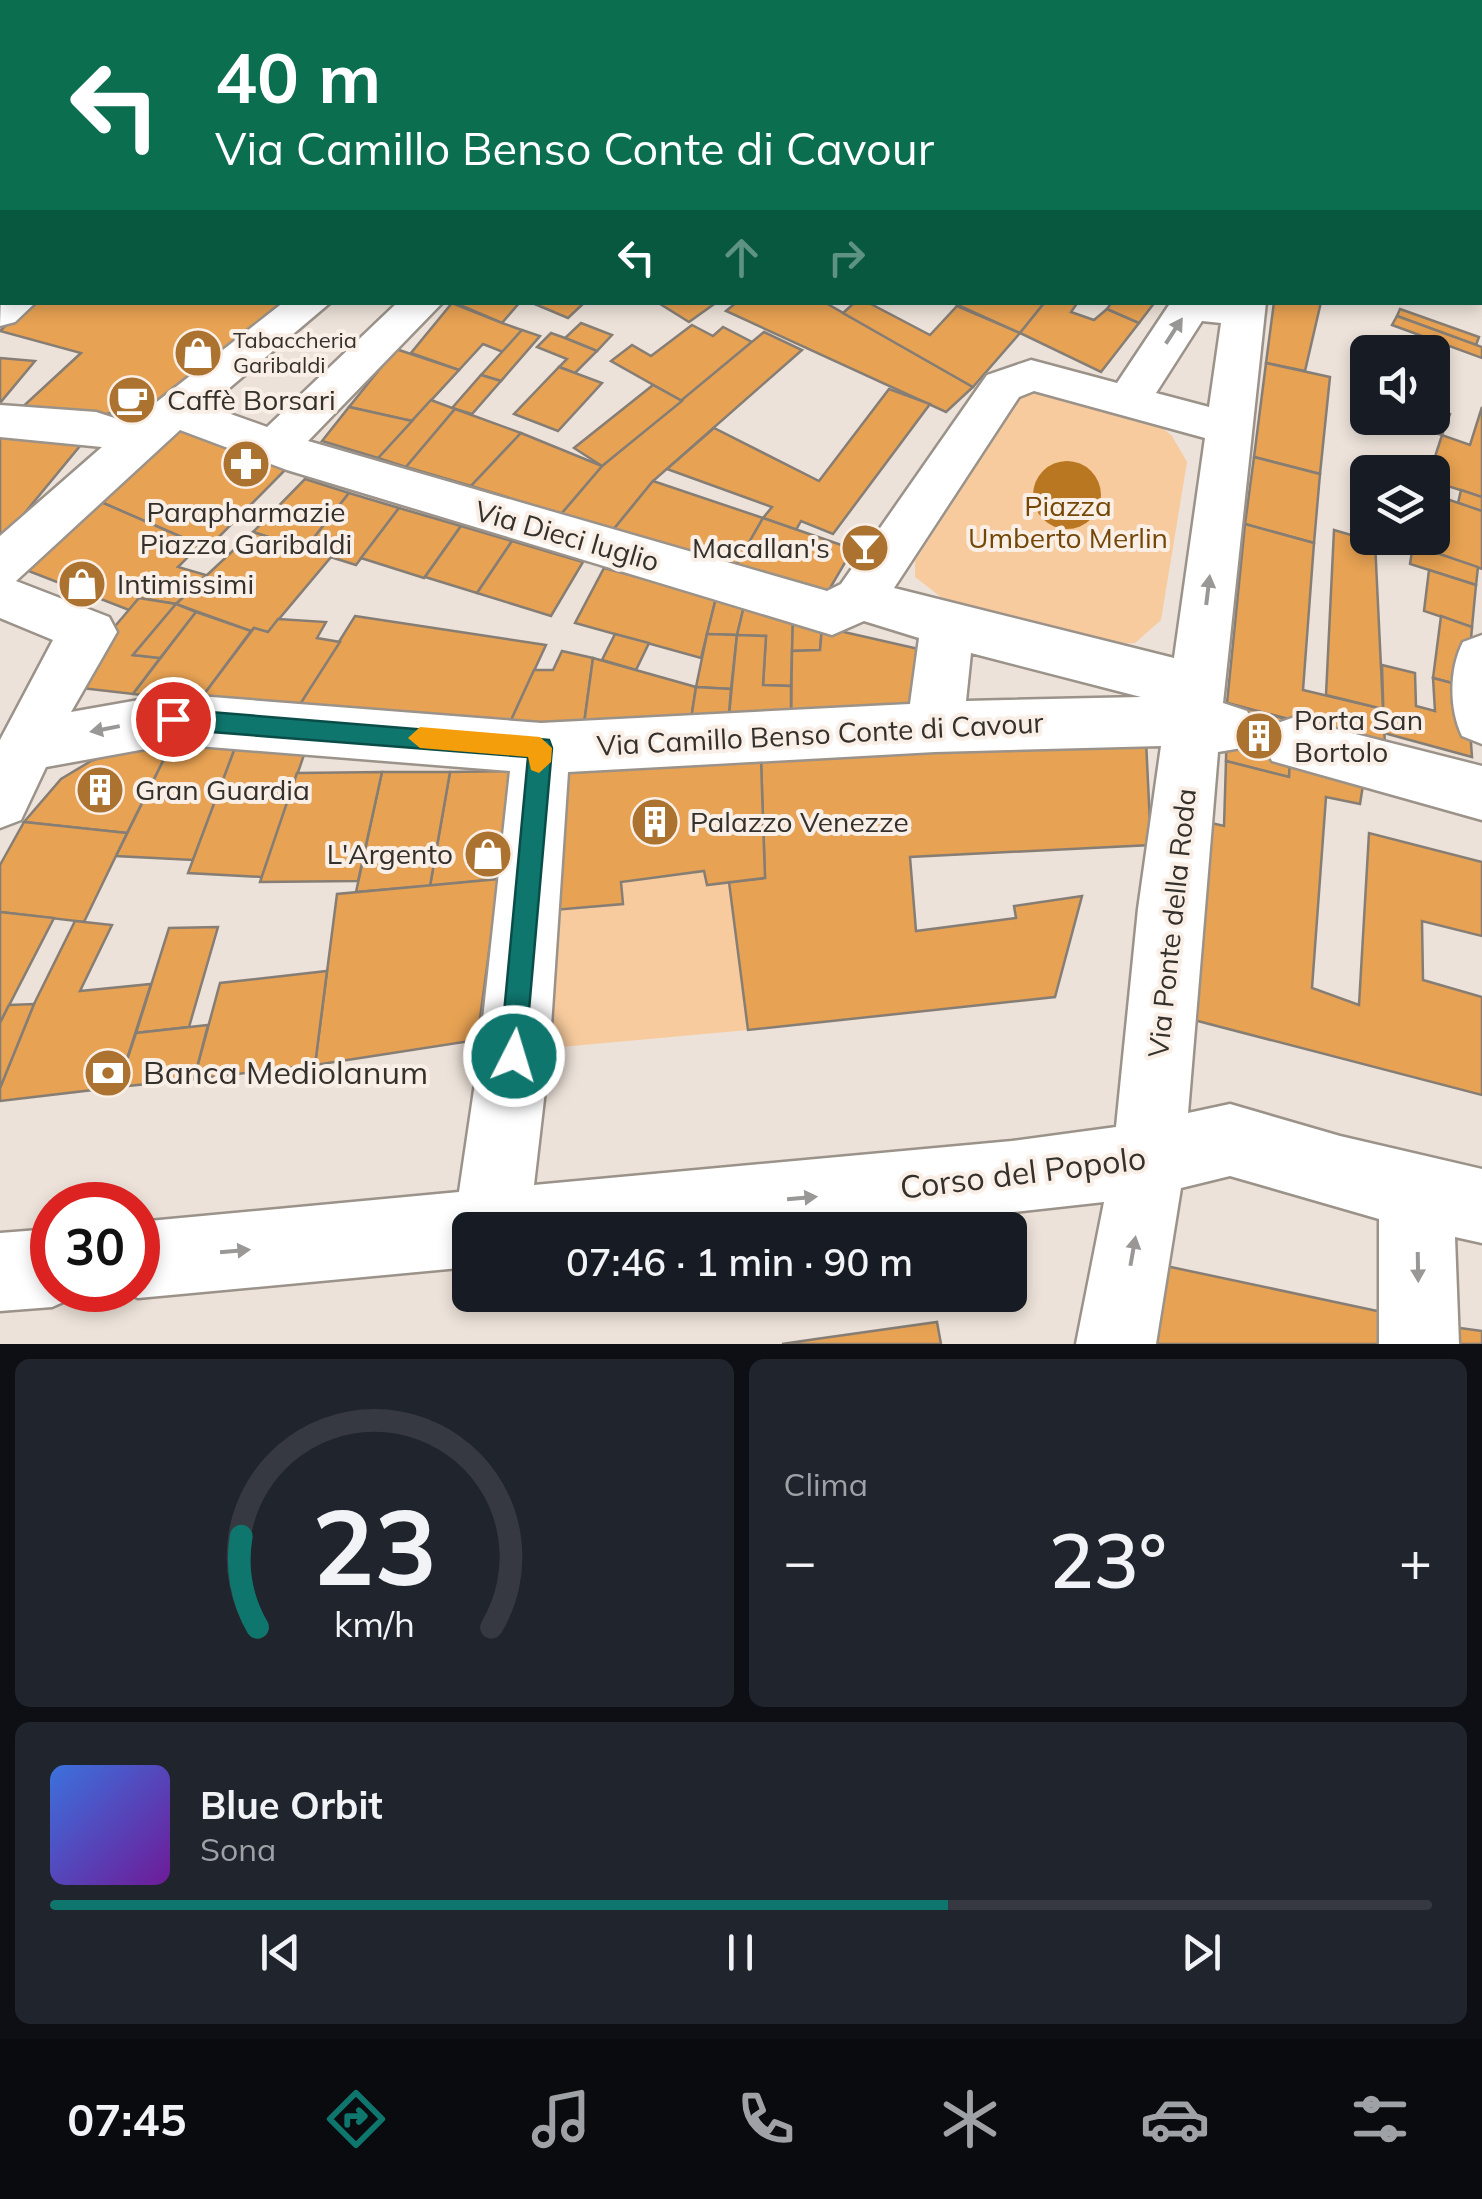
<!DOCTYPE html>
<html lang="it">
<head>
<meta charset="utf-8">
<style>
  :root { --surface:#171b24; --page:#20242c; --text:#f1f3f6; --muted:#9ea1a6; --line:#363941; --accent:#0f766e }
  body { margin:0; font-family:Mulish,sans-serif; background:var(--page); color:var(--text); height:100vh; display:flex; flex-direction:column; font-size:38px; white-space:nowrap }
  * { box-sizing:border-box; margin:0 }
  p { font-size:32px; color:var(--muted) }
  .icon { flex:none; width:55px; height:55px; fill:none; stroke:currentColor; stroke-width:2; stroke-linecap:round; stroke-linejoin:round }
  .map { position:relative; height:1344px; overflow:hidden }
  .details { display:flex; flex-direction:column; gap:15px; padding:15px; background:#0d0f14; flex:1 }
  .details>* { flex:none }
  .guide { position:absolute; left:0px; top:0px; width:1482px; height:305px; box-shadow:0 5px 15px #0003; background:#0b6e4f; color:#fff; overflow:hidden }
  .controls { position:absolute; left:1350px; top:335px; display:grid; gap:20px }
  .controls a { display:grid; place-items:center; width:100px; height:100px; border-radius:15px; background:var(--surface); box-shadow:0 5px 15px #0003; font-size:50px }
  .speed { position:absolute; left:30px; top:1182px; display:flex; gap:20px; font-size:50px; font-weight:700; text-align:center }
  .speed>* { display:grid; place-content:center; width:130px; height:130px; border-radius:50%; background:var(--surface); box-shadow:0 5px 15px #0003; line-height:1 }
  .speed .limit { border:15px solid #d22; background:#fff; color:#111 }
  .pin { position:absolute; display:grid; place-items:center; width:85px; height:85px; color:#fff; margin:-42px; border:5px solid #fff; border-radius:50%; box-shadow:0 2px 10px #0007 }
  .me { position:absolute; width:110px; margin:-55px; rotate:5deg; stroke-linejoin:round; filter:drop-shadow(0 0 8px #0008) }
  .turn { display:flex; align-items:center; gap:35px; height:210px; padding:0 50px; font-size:45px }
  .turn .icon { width:130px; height:130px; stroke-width:2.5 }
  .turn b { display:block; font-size:70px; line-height:85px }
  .lanes { display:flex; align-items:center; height:95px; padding:0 50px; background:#0003; justify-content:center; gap:50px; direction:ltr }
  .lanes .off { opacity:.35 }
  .big { font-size:75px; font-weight:600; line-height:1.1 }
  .details .tile { flex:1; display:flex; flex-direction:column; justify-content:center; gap:15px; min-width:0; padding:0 35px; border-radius:15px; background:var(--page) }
  .details .dial { align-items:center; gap:0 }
  .dial svg { height:260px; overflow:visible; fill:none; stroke:var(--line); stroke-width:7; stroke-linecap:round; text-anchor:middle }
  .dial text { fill:var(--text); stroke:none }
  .song { display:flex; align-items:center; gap:30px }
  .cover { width:120px; height:120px; border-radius:15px; background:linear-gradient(135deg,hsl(220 70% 55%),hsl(280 70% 35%)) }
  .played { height:10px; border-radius:5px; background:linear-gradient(90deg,var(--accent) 65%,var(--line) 65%) }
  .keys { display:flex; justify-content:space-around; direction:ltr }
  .heat { display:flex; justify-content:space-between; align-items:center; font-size:55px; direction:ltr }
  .details .tiles { flex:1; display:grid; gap:15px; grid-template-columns:1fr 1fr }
  .tile:last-child { grid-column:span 2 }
  .trip { position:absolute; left:452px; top:1212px; width:575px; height:100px; border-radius:15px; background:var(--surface); box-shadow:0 5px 15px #0003; font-weight:600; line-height:100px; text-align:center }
  .tabs { display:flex; height:160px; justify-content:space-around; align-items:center; background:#090b0e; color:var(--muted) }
  .tabs .icon { width:70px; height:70px }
  .tabs .selected { color:var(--accent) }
  .tabs b { font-size:45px; color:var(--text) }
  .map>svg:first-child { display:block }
</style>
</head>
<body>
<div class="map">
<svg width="1482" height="1344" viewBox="0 0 1482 1344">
  <rect width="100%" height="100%" fill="#ece2d9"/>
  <!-- green -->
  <g fill="#f7cb9d">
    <polygon points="1034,391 1159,425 1172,436 1187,462 1161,620 1135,643 1097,645 941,597 915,577 915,561 1021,397"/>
    <polygon points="704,871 708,885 729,882 748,1030 539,1049 542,911 622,904 621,882"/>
  </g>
  <!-- water -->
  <circle fill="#b97721" cx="1067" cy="495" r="34"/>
  <!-- building -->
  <g fill="#e7a253" stroke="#867e75" stroke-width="2.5">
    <polygon points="188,0 283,0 286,2 190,2"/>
    <polygon points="794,0 920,0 790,2"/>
    <polygon points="1390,0 1482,0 1482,13 1480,2"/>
    <polygon points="30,302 291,302 154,404 83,419 17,412 81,353 0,331"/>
    <polygon points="453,302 520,302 502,323"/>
    <polygon points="530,302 585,302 568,318"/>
    <polygon points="657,302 717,302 689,322"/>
    <polygon points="737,302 824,302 973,387 946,412 726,311"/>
    <polygon points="855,302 867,302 930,335 957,306 1020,333 973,387 843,313"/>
    <polygon points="951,302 1045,302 1020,333"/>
    <polygon points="1045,302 1078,302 1071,312 1094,320 1107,309 1139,323 1101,372 1020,333"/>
    <polygon points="1155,302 1139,323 1107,309 1112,302"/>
    <polygon points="1274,302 1321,302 1305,371 1266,363"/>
    <polygon points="452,303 502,323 522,330 503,352 483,344 459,370 411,353"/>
    <polygon points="1400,309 1479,337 1476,345 1397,316"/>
    <polygon points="1397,316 1482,347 1482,358 1392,325"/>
    <polygon points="581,323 612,335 597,351 565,338"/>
    <polygon points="692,325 713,336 723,327 752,342 682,401 611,361 632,345 651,356"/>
    <polygon points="522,330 540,336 501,381 481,375"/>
    <polygon points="764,332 802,350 653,481 613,530 561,514 602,466"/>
    <polygon points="551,333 565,338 597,351 575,373 559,367 567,359 537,347"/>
    <polygon points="396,349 459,370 412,421 349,407"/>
    <polygon points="0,358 35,361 0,403"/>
    <polygon points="1266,363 1330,377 1320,474 1254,457"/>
    <polygon points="559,367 602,383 558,431 514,414"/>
    <polygon points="481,375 501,381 472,414 452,408"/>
    <polygon points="653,385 682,401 602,466 574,448"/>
    <polygon points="889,389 930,404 833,534 801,521 796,530 763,518 772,507 667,469 714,428 819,481"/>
    <polygon points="431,400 455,409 406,467 378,458"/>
    <polygon points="349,407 412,421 378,458 322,441"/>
    <polygon points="1482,407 1482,497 1432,481 1430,472 1442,435 1470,445"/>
    <polygon points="455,409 521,433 471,486 406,467"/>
    <polygon points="1432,409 1450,414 1442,435 1383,418 1432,418"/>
    <polygon points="0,428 89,435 0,543"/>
    <polygon points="176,429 289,466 203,553 200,545 94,499"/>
    <polygon points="521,433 602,466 561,514 471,486"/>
    <polygon points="1254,457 1320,474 1314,543 1245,524"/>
    <polygon points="305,479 349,493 305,549 253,532"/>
    <polygon points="653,481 763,518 735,567 613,530"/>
    <polygon points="1461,490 1482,497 1482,511 1458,503"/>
    <polygon points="349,493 399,508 356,565 305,549"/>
    <polygon points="1432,494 1482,511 1482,569 1413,545 1415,538 1432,538"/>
    <polygon points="94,499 200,545 178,567 206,575 176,604 139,598 129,610 26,570"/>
    <polygon points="399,508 461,526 424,578 361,558"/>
    <polygon points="763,518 853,549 826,595 735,567"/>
    <polygon points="1245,524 1314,543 1303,690 1383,709 1385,744 1227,703"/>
    <polygon points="461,526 512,541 477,593 425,577"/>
    <polygon points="1334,530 1375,542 1383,709 1326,695"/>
    <polygon points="253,532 331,557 268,632 254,628 251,631 176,604"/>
    <polygon points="512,541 583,562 551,616 477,593"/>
    <polygon points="1413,545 1478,567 1476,585 1410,564"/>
    <polygon points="604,568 716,598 701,658 575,623"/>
    <polygon points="1429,570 1476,585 1472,627 1424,611"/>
    <polygon points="139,598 176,604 133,655 160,658 133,694 64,686"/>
    <polygon points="716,598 744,606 737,635 707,634"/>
    <polygon points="176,604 196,612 160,658 133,655"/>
    <polygon points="744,606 793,619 791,686 763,685 766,636 737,635"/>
    <polygon points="196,612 251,631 199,701 133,694"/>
    <polygon points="355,616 546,645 507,729 295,712"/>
    <polygon points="1441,616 1472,627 1467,687 1433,678"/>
    <polygon points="278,619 326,622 317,638 340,642 295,712 199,701 254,628 268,632"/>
    <polygon points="793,619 822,627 820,650 792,651"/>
    <polygon points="822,627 923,650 921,717 791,722 792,651 820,650"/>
    <polygon points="615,634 649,643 636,670 602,660"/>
    <polygon points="707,634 737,635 731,689 696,687"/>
    <polygon points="737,635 766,636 763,685 791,686 791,722 728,725"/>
    <polygon points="562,651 593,658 583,731 507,729 534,670 553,670"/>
    <polygon points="593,658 696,687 690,726 583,731"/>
    <polygon points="1382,665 1415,673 1416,706 1435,711 1433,678 1467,687 1472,757 1384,733"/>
    <polygon points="696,687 731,689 728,725 690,726"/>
    <polygon points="1227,703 1293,721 1289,777 1226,761"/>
    <polygon points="1146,740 1151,845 910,857 916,931 1016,918 1014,906 1082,896 1055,997 748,1030 729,882 765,878 761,760"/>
    <polygon points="171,745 127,833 24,822 61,779 91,761 123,750"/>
    <polygon points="171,745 235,748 193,860 116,856"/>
    <polygon points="235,748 305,752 262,877 188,873"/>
    <polygon points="761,760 765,878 707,885 704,871 621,882 623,904 542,911 550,774"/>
    <polygon points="1290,760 1364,779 1360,804 1326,797 1312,988 1359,1005 1369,833 1482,862 1482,936 1422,921 1423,980 1482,997 1482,1095 1190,1019 1199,820 1224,826 1226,761 1289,777"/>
    <polygon points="513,771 499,879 430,886 450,772"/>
    <polygon points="382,772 450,772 430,886 356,892"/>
    <polygon points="382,772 358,881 260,882 297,773"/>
    <polygon points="24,822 127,833 84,922 0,912 0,865"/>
    <polygon points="499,879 477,1040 315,1065 337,894"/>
    <polygon points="0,912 54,918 0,1023"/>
    <polygon points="75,921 112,925 80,991 151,984 118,1087 0,1101 0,1088 34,1004"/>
    <polygon points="218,927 189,1027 136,1033 169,928"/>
    <polygon points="327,971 315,1065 194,1079 220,983"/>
    <polygon points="34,1004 0,1088 0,1023 9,1005"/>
    <polygon points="208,1025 194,1079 118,1087 136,1033"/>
    <polygon points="1166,1266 1382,1312 1383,1344 1150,1344"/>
    <polygon points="937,1322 941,1344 782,1344 816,1339"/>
    <polygon points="1438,1325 1482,1331 1482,1344 1439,1344"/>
  </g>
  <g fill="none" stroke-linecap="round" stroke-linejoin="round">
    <!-- minor casing -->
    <g stroke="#9b9289" stroke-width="5">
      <g id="minor">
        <polygon points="605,0 639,0 640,2 607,2"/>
        <rect x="1285" y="0" width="30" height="2"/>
        <polygon points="1480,44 1482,45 1482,65 1480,64"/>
        <polygon points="0,124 2,125 2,146 0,146"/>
        <polygon points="1,293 2,302 36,302 15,322 0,326"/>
        <path d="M284,302H331L208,406L267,427L398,302H443L308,441L827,591L841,584L987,375L1031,360L1117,383L1171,302H1266L1223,703L1247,711L1256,729L1247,747L1218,752L1188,1113L1230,1104L1340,1136L1482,1169V1243L1455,1237L1459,1344H1379V1219L1230,1176L1181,1188L1156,1344H1076L1104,1202L853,1230H470V1267L138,1298L118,1290H138V1222L459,1192L479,1056L510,771L173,744L46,767L21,820L0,828V740L53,640L0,618V536L102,447L0,437V405L96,412L130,423ZM1202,321L1221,323L1209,407L1156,393ZM1034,391L1205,438L1174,658L894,588L1019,397ZM180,430L287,470L832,635L864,621L919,638L910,704L541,723L173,694L71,712L117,632L109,617L16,581ZM971,653L1141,697L966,701ZM1161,746L1138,909L1116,1127L1012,1141L534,1185L549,1056L568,772L935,752Z"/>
        <path d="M1482,635V744L1462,736C1449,709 1449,669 1463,642Z"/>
        <polygon points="1292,718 1482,766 1482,820 1272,761 1263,743 1272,725"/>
        <polygon points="52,1229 52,1290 81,1290 79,1295 52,1307 0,1311 0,1233"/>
      </g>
    </g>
    <!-- minor -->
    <use href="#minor" fill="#fff" fill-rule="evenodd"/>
  </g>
  <!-- one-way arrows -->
  <defs><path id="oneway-solid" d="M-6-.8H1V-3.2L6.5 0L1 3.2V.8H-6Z" transform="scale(2.5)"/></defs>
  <g fill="#9a9896">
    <use href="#oneway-solid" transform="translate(1174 331) rotate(-57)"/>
    <use href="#oneway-solid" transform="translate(1208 590) rotate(-83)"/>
    <use href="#oneway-solid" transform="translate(105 729) rotate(169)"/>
    <use href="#oneway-solid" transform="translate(802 1198) rotate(-5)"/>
    <use href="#oneway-solid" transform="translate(235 1251) rotate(-5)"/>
    <use href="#oneway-solid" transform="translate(1133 1251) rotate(-80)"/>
    <use href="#oneway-solid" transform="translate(1418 1267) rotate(89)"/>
  </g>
  <!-- route -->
  <polygon fill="#0f766e" stroke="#0a4d48" stroke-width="2.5" points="173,709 549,740 552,748 524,1067 514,1071 504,1067 500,1056 528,757 173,729 161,719"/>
  <!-- slow -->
  <polygon fill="#f59e0b" points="420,727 540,737 552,748 551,762 539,773 531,770 528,757 420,748 408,738"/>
  <!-- icons -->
  <defs>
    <g id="shop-disc" transform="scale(2.5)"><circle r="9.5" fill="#ab7230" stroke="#f9efe6"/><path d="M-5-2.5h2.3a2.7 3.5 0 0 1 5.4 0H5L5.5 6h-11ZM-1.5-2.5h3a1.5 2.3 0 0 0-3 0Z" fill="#fff"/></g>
    <g id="cafe-disc" transform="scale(2.5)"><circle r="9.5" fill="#ab7230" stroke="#f9efe6"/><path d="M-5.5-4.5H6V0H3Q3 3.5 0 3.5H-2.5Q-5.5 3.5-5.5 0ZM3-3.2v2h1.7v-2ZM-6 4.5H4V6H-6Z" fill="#fff"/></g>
    <g id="pharmacy-disc" transform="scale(2.5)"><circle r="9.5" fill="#ab7230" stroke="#f9efe6"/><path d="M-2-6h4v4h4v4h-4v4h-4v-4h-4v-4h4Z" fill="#fff"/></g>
    <g id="bar-disc" transform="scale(2.5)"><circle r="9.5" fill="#ab7230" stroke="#f9efe6"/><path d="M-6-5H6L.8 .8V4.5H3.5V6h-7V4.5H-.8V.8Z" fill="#fff"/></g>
    <g id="building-disc" transform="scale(2.5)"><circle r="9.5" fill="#ab7230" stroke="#f9efe6"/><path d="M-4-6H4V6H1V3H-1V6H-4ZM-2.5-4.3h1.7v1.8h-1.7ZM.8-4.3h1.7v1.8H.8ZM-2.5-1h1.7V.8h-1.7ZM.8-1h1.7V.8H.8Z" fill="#fff"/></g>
    <g id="bank-disc" transform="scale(2.5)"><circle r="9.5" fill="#ab7230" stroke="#f9efe6"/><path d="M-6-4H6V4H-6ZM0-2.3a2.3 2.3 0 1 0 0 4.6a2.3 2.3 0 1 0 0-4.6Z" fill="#fff"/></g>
  </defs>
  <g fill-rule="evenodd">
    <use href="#shop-disc" x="198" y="353"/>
    <use href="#cafe-disc" x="132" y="400"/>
    <use href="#pharmacy-disc" x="246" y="464"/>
    <use href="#bar-disc" x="865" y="548"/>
    <use href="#shop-disc" x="82" y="584"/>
    <use href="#building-disc" x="1259" y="736"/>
    <use href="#building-disc" x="100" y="790"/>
    <use href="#building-disc" x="655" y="822"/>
    <use href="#shop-disc" x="488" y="854"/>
    <use href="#bank-disc" x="108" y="1073"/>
  </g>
  <g text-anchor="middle" stroke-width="8" stroke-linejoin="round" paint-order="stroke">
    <!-- far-poi labels -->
    <g font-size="22" fill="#34302c" stroke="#f9efe6" text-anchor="start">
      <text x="233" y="348">Tabaccheria<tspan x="233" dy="25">Garibaldi</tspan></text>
    </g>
    <!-- poi labels -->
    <g font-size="28" fill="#34302c" stroke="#f9efe6" text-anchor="start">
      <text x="167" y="410">Caffè Borsari</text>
      <text x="246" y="522" text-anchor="middle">Parapharmazie<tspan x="246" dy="32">Piazza Garibaldi</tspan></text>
      <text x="830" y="558" text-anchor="end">Macallan's</text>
      <text x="117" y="594">Intimissimi</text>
      <text x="1294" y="730">Porta San<tspan x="1294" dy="32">Bortolo</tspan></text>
      <text x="135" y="800">Gran Guardia</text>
      <text x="690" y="832">Palazzo Venezze</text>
      <text x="453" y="864" text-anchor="end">L'Argento</text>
    </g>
    <!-- park labels -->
    <g font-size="28" fill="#744707" stroke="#f9efe6">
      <text x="1068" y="516">Piazza<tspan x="1068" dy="32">Umberto Merlin</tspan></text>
    </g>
    <!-- street labels -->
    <g font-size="28" fill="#34302c" stroke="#f9efe6">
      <text transform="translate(567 536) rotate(16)" y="10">Via Dieci luglio</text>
      <text transform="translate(820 734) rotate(-3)" y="10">Via Camillo Benso Conte di Cavour</text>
      <text transform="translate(1172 923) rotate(-84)" y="10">Via Ponte della Roda</text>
    </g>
    <!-- near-poi labels -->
    <g font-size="32" fill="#34302c" stroke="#f9efe6" text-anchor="start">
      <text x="143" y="1084">Banca Mediolanum</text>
    </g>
    <!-- near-street labels -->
    <g font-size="32" fill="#34302c" stroke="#f9efe6">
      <text transform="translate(1023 1173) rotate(-7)" y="11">Corso del Popolo</text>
    </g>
  </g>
</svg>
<div class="controls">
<a><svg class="icon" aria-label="sound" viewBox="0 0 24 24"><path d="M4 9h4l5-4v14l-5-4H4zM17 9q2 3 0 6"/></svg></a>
<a><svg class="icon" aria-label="layers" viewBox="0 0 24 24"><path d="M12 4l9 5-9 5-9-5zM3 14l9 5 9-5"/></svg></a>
</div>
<div class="speed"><div class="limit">30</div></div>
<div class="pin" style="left:173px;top:719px;background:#d93025"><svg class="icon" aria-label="arrive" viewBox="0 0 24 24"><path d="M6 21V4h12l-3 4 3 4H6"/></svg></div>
<svg class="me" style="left:514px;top:1056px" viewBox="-20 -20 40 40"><circle r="17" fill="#0f766e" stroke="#fff" stroke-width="3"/><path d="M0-11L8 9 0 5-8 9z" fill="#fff"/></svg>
<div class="trip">07:46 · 1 min · 90 m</div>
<div class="guide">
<div class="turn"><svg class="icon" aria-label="left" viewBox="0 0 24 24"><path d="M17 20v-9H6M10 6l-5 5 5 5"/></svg><div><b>40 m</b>Via Camillo Benso Conte di Cavour</div></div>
<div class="lanes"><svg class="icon" aria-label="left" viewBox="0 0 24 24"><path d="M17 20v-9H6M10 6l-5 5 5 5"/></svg><svg class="icon off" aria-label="ahead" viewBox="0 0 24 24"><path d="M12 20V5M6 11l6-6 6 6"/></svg><svg class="icon off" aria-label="right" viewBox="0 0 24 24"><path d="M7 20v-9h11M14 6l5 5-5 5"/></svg></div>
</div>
</div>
<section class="details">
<div class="tiles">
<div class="tile dial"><svg viewBox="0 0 100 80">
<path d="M14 69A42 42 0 1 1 86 69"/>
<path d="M14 69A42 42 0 0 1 9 41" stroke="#0f766e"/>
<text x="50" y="56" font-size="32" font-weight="700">23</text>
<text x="50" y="72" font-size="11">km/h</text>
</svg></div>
<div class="tile"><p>Clima</p>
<div class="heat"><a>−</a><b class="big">23°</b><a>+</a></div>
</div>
<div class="tile">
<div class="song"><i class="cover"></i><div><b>Blue Orbit</b><p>Sona</p></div></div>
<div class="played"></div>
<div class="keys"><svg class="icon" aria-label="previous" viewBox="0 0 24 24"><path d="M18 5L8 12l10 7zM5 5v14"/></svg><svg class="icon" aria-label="pause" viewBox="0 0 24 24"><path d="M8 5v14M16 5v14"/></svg><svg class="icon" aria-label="next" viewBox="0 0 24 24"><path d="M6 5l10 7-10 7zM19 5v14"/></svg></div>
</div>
</div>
</section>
<nav class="tabs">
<b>07:45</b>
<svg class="icon selected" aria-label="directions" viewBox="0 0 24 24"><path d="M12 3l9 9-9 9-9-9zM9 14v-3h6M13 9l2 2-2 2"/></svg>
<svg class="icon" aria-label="music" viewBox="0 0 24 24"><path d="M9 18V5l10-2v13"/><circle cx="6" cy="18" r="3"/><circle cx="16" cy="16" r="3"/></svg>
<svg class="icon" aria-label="phone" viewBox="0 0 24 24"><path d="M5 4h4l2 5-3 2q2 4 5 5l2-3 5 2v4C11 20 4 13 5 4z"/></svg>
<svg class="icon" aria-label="climate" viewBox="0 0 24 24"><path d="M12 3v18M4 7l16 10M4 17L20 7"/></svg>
<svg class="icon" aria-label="car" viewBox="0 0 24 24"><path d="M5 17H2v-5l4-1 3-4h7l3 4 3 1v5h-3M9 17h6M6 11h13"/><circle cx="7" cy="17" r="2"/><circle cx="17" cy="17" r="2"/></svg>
<svg class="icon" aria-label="filters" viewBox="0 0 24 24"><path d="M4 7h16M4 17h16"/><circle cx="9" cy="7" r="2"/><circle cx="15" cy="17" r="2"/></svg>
</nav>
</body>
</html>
